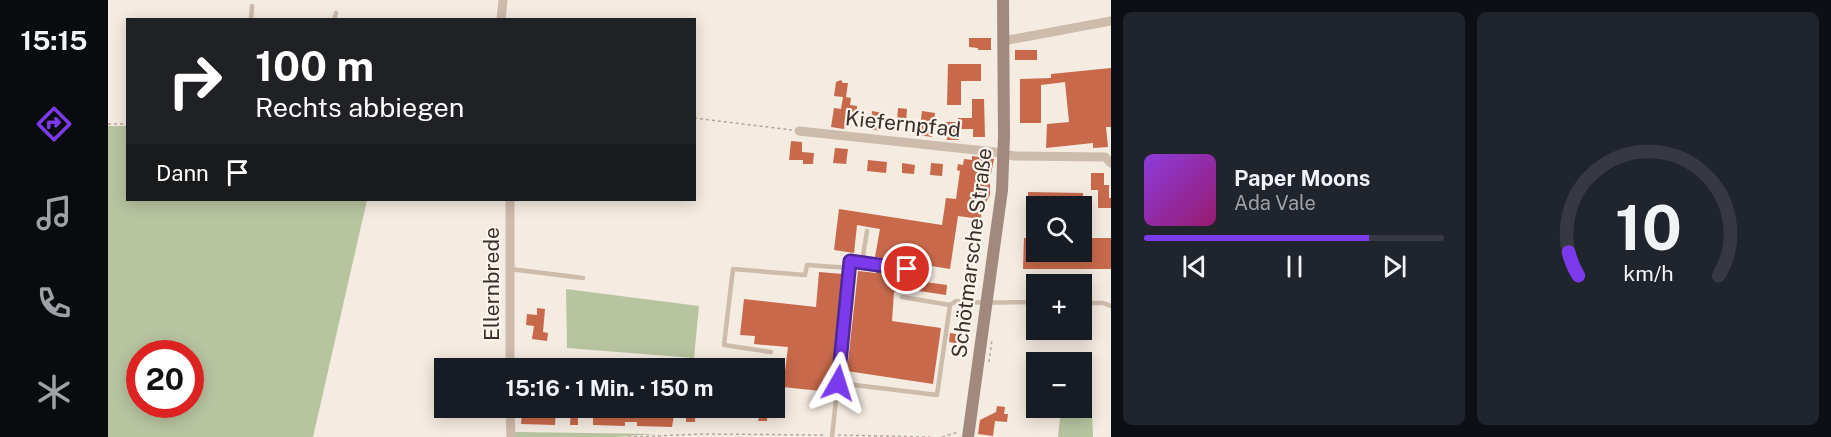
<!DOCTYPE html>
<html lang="de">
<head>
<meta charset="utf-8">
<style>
  :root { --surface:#171b24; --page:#20242c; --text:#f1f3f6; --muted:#9ea1a6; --line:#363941; --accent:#7c3aed }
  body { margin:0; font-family:"Public Sans",sans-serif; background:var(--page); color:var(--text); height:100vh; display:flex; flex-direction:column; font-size:22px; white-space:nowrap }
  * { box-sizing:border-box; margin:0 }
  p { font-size:20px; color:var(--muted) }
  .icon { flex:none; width:33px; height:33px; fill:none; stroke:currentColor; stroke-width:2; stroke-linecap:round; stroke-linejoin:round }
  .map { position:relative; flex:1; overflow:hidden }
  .panel { display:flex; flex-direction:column; gap:12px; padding:12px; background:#0d0f14; width:720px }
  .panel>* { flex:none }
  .hud { position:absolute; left:18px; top:18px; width:570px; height:183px; border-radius:0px; box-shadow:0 3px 15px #0003; background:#202124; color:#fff; overflow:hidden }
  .buttons { position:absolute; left:918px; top:196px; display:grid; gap:12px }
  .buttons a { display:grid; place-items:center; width:66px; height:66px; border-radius:0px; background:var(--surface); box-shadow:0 3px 15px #0003; font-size:30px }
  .speed { position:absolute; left:18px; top:340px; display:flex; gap:12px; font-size:30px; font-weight:700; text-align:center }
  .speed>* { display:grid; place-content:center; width:78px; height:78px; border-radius:50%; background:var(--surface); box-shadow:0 3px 15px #0003; line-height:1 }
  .speed .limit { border:9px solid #d22; background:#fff; color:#111 }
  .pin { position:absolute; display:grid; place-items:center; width:51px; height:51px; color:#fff; margin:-26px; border:3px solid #fff; border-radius:50%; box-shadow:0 2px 6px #0007 }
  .me { position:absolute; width:66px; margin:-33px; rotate:6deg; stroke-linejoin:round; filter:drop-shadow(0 0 4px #0008) }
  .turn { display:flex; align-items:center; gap:21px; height:126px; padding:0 30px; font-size:27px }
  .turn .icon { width:78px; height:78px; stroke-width:2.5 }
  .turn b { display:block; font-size:42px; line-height:51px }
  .then { display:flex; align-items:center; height:57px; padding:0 30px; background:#0003; gap:12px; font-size:22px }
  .panel .widget { flex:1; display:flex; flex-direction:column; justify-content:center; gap:9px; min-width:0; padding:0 21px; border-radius:9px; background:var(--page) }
  .panel .dial { align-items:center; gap:0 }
  .dial svg { height:156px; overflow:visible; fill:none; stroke:var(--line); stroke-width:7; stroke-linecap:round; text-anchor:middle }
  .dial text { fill:var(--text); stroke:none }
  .song { display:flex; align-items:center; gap:18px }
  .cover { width:72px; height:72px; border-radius:9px; background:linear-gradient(135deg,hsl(270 70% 55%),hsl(320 70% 35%)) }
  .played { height:6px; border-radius:3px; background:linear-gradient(90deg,var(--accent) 75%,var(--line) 75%) }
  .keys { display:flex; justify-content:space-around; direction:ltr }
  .panel .tiles { flex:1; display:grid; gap:12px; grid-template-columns:repeat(2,1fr) }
  .trip { position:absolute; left:326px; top:358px; width:351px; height:60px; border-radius:0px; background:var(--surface); box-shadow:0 3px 15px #0003; font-weight:700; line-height:60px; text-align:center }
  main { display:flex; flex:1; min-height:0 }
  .tab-bar { display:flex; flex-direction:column; width:108px; justify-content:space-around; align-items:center; background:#090b0e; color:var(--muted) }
  .tab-bar .icon { width:42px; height:42px }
  .tab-bar .on { color:var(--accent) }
  .tab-bar b { font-size:27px; color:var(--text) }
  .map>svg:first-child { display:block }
</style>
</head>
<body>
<main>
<nav class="tab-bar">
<b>15:15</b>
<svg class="icon on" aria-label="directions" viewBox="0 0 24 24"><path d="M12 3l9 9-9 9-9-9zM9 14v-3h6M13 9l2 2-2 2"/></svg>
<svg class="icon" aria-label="music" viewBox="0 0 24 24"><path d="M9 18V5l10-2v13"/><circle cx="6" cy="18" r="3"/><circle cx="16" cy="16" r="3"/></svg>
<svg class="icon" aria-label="phone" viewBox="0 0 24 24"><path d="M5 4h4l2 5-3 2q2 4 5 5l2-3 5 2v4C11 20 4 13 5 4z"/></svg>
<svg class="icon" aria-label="climate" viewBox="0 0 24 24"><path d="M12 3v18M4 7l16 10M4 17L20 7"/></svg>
</nav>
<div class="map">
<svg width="1003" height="437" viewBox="0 0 1003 437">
  <rect width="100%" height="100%" fill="#f4ebe1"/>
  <!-- green -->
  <g fill="#b8c4a0" fill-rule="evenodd">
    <path d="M0,126H19L20,200H259L205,437H0ZM32,354H82V405H32Z"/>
    <polygon points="458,289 591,306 586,358 459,348"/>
    <polygon points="984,413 985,437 950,437 952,418"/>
    <polygon points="408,432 548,434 507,437 401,437"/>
  </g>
  <!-- building -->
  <g fill="#c8694b">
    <polygon points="861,38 883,38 883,50 870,50 870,48 861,47"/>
    <rect x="907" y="50" width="22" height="10"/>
    <polygon points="840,64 873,64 873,81 853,81 853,105 839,105"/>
    <polygon points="1003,68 1003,127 998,127 1000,147 985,148 985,143 938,148 939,124 961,122 957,82 933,85 933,123 912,123 912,79 943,78 943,74"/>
    <polygon points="733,80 735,83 740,83 738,97 743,98 742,105 749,106 749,114 740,113 736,129 723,127 726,108 733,109 735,97 726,96 728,82"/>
    <polygon points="864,99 876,99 877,137 865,137 865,129 851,129 851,140 839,140 838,122 850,122 850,118 864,118"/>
    <polygon points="790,108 799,109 798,123 789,122"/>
    <polygon points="764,111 775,113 772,131 763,129"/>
    <polygon points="814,111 827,113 824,137 811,135"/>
    <polygon points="683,141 694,142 694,152 706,153 705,164 695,164 695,160 681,160"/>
    <polygon points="727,148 740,149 738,164 725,163"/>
    <polygon points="864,156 886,159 883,174 878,173 882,185 882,195 878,202 874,202 873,219 850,216 842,269 767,257 772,229 760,227 749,225 746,253 726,250 731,209 834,225 838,198 848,199 852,171 849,170 850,164 855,165 856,159 864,160"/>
    <polygon points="760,160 779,162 778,173 759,171"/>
    <polygon points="794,163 807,165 806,174 794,173"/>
    <polygon points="823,163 835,164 834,176 822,175"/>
    <polygon points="983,173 996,173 996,185 1001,185 1001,198 1003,198 1003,208 990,208 990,190 983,190"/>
    <polygon points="920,192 975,193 975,206 920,204"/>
    <polygon points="916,238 928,238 928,252 974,252 974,238 1003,238 1003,269 915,269"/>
    <polygon points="769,269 796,273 795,279 839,285 838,295 791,288 790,292 786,292 784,321 833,328 825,384 739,371 750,271 768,273"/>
    <polygon points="711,272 735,274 722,392 675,387 680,347 646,344 647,336 632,335 636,299 708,307"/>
    <polygon points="429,308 437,309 435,332 440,333 439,341 424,339 426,326 418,325 419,314 429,315"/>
    <polygon points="842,333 854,335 853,344 841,342"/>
    <polygon points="441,360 455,362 454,369 426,369 426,361 441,362"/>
    <polygon points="889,406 897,407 896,414 900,414 899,422 887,421 885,436 870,434 872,420 888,412"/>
    <polygon points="411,408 428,408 428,415 442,415 442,409 448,410 447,425 413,424 414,414 411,414"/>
    <polygon points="463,408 470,408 470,425 462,425"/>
    <polygon points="539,408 539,416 554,417 554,408 588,408 587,422 578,422 578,416 566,415 564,427 529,426 529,422 517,422 517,426 485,425 485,408"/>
    <polygon points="629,408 660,408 659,421 650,421 651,417 629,417"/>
  </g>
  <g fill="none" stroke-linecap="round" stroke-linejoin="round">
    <!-- path -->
    <g stroke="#b9a596" stroke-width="1.5" stroke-dasharray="3 3" stroke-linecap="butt">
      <polyline points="586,118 684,130"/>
      <polyline points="0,124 20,124"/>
      <polyline points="881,362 884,340"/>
      <polyline points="730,435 822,437"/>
      <polyline points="520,437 594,434 717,435"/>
      <polyline points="834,437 850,432"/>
    </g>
    <!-- lane -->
    <g stroke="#cdbbac" stroke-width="4.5">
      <polyline points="143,20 144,6"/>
      <polyline points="226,20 228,13"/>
      <polyline points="759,231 754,262 822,272"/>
      <polyline points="742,268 742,261 754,262"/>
      <polyline points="402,269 475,278"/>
      <polyline points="794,297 842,305"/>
      <polyline points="974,303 995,303 1003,306"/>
      <polyline points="663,352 616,345 625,269 697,275 699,265 742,268 724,437"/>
      <path d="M730,383L829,395L842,305L848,301C874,304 901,302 928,302"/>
    </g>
    <!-- street -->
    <g stroke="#cdbbac" stroke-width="9">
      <polyline points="393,20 395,0"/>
      <polyline points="895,41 1003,21"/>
      <polyline points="691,131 887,152 906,156 997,157 1003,163"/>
      <polyline points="402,369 402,200"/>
      <polyline points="402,408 403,437"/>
    </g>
    <!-- secondary -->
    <polyline stroke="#a18a7d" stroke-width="12" points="860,437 894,190 896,136 895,0"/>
  </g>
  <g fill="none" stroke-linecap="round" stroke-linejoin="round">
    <!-- route casing -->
    <g stroke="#51269a" stroke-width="15">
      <polyline id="route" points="730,383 742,261 799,269"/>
    </g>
    <!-- route -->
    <use href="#route" stroke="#7c3aed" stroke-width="10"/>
  </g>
  <g text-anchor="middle" stroke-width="4.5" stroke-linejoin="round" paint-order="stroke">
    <!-- street labels -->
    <g font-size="21" fill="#3b302b" stroke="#fbf5ee">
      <text transform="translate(795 124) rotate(6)" y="7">Kiefernpfad</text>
      <text transform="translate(864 253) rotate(-83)" y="7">Schötmarsche Straße</text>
      <text transform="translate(384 284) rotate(-90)" y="7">Ellernbrede</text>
    </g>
  </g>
</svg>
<div class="buttons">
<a><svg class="icon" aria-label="search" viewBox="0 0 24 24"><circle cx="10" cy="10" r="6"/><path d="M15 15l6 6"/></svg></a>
<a>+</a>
<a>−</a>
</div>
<div class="speed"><div class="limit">20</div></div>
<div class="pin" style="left:799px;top:269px;background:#d93025"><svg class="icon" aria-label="arrive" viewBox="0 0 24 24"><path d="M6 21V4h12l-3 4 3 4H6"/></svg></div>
<svg class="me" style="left:730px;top:383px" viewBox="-20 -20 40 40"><path d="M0-17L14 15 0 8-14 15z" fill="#7c3aed" stroke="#fff" stroke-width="4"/></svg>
<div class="trip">15:16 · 1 Min. · 150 m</div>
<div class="hud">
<div class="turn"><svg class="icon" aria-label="right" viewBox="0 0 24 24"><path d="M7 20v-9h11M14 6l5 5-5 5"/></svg><div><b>100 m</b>Rechts abbiegen</div></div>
<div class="then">Dann<svg class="icon" aria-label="arrive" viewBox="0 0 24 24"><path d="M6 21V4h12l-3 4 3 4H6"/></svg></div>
</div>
</div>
<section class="panel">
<div class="tiles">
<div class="widget">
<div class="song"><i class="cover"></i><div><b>Paper Moons</b><p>Ada Vale</p></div></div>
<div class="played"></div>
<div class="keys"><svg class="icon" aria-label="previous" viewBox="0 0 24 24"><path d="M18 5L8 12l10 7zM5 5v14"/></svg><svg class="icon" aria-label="pause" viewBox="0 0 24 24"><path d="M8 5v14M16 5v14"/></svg><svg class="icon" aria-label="next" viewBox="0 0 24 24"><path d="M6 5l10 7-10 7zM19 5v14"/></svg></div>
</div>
<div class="widget dial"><svg viewBox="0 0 100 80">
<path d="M14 69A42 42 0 1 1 86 69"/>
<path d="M14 69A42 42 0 0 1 9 57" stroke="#7c3aed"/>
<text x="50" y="56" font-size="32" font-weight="700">10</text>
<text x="50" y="72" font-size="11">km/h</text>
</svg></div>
</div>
</section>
</main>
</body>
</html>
